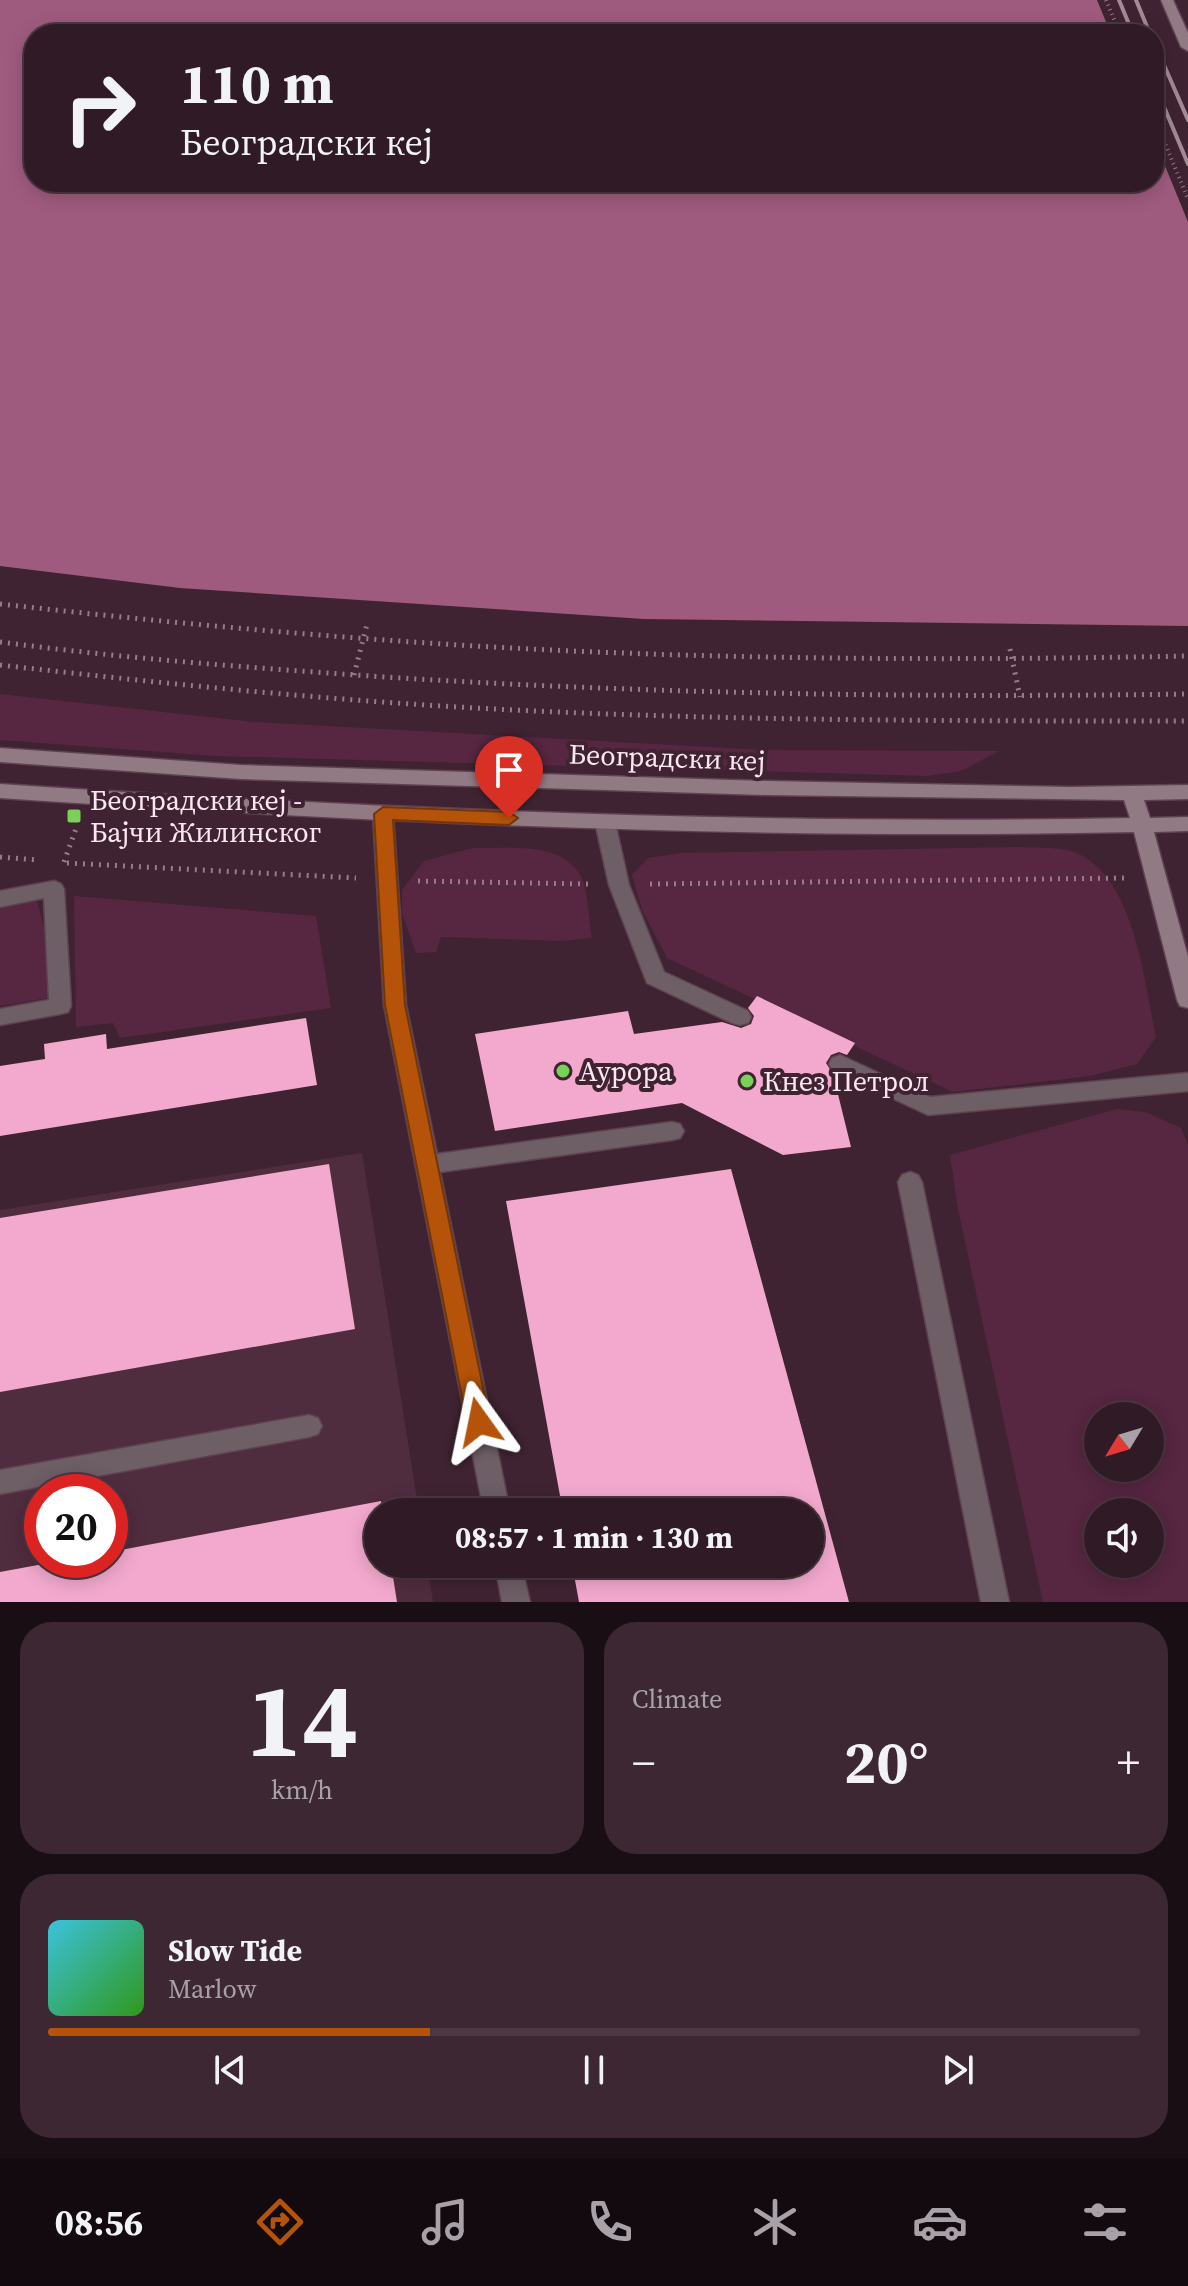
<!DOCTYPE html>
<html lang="en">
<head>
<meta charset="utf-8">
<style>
  :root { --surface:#301a26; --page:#3c2732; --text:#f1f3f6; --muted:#a8a1a7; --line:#4b3843; --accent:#b45309 }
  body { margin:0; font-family:"Source Serif 4",serif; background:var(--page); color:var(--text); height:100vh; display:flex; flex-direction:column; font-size:30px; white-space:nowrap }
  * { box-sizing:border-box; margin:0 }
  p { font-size:26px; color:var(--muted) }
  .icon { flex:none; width:44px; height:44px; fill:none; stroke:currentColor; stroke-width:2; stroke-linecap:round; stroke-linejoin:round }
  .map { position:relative; height:1602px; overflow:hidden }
  .sheet { display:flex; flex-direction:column; gap:20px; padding:20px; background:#1a0e15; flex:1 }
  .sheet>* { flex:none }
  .guide { position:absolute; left:24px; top:24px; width:1140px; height:168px; border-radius:32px; box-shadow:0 4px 20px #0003,0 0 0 2px var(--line); background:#301a26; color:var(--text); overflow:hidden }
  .needle { width:52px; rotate:232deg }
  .fabs { position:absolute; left:1084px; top:1402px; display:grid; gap:16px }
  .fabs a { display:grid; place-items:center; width:80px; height:80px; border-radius:50%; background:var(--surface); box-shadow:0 4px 20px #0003,0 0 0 2px var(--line); font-size:40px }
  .speed { position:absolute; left:24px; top:1474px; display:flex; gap:16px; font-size:40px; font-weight:700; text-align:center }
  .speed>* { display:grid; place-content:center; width:104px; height:104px; border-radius:50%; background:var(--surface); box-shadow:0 4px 20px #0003,0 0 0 2px var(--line); line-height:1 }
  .speed .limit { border:12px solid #d22; background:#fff; color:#111 }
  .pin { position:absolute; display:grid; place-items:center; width:68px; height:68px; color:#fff; margin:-82px -34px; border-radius:50% 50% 50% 0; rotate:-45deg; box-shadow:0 0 8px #0007 }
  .pin .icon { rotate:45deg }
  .me { position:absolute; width:88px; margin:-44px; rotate:348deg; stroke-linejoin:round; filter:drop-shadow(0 0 6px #0008) }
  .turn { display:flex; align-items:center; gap:28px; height:168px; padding:0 24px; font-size:36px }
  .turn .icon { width:104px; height:104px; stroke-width:2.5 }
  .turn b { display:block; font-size:56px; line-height:68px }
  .big { font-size:60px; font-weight:700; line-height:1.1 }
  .sheet .tile { flex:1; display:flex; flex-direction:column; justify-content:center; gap:12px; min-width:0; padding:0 28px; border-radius:32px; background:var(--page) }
  .sheet .dial { align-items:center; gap:0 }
  .dial b { font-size:104px; line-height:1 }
  .song { display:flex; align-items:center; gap:24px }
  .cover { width:96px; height:96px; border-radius:12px; background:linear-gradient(135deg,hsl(190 70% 55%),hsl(110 70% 35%)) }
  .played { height:8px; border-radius:4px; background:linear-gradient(90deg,var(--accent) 35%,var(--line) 35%) }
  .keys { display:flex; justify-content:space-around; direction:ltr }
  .heat { display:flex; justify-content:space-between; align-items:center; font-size:44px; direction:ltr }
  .sheet .tiles { flex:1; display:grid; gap:20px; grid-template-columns:1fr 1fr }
  .tile:last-child { grid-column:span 2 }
  .trip { position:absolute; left:364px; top:1498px; width:460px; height:80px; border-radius:40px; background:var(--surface); box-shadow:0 4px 20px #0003,0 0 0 2px var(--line); font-weight:700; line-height:80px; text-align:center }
  .dock { display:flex; height:128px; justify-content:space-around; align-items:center; background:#130a0f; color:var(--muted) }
  .dock .icon { width:56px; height:56px }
  .dock .selected { color:var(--accent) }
  .dock b { font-size:36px; color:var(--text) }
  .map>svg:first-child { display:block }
</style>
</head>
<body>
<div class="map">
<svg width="1188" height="1602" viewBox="0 0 1188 1602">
  <rect width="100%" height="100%" fill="#402332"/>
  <!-- built -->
  <path fill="#502c3f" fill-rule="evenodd" d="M362,1153L419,1512H378V1564H427L433,1602H0V1210ZM42,1492H110V1560H42Z"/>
  <!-- green -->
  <g fill="#572641" fill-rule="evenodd">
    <polygon points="0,694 254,722 766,750 999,751 961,771 927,776 215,756 0,740"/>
    <path d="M1018,847C1033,848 1052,847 1067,850C1134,866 1144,981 1156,1037L1137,1064L1090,1076L953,1092L667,958L642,910L632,875L648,858L682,853Z"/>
    <path d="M472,848C506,849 561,840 581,876C588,889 589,923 592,938L562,941L441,937L436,952L416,953L402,913V890L424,861Z"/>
    <polygon points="74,896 316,916 331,1008 120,1038 113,1023 76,1027"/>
    <polygon points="37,900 60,996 0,1006 0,907"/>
    <path d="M1117,1109L1145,1112L1181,1128L1188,1145V1602H1043L958,1209L950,1155ZM1150,1416V1468H1098V1416ZM1150,1512V1564H1098V1512Z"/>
  </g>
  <!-- water -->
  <path fill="#9f5b7e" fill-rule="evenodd" d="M0,0H1188V626L644,619L180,588L0,566ZM34,34H1154V182H34Z"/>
  <!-- pier -->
  <polygon fill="#402332" points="1097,0 1188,0 1188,222 1154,139 1154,34 1111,34"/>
  <!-- building -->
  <g fill="#f3a9ce">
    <polygon points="757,996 855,1043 847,1055 839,1052 831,1055 826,1063 833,1074 851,1147 783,1155 682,1103 495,1131 475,1034 628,1011 634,1034 722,1022 741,1028 751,1024 754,1016 748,1008"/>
    <polygon points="306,1018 317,1085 0,1136 0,1066 45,1059 44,1044 106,1034 107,1049"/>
    <polygon points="329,1164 355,1329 0,1392 0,1218"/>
    <polygon points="731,1169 849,1602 579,1602 572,1564 810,1564 810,1512 563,1512 506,1201"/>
    <polygon points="381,1501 383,1512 378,1512 378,1564 391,1564 397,1602 0,1602 0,1572 65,1560 110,1560 110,1552"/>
  </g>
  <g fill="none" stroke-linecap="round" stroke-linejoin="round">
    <!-- lane casing -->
    <g stroke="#5e4250" stroke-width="3">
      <g id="lane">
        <polygon points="383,807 393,814 406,1005 437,1154 672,1122 680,1124 684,1131 680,1138 672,1140 440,1172 510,1512 484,1512 384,1005 373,814"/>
        <polygon points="605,815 612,817 615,822 629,885 664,972 748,1011 751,1017 748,1023 740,1025 732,1023 647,983 609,885 595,822 598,817"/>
        <polygon points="54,881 61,884 64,889 71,1006 68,1012 60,1014 0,1025 0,1009 49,1000 44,898 0,907 0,891"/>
        <polygon points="840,1055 930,1097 1188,1073 1188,1091 928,1115 832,1070 829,1064 832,1058"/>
        <polygon points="910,1172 918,1175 922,1182 1009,1602 981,1602 898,1182 902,1175"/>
        <polygon points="309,1415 318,1418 322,1426 318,1434 309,1437 0,1494 0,1470"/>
        <polygon points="495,1564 521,1564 530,1602 502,1602"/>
      </g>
    </g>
    <!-- secondary casing -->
    <g stroke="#5e4250" stroke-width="3">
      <g id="secondary">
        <polygon points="1161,0 1173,0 1188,33 1188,51 1181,47"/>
        <path d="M0,748L241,765L767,781L1071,787L1188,785V799L1144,800L1150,818L1188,817V831L1154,832L1188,957V1008L1180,1006L1177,1000L1134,832C755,840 378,823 0,798V784C376,809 753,825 1130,818L1124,800L767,795L241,779L0,762Z"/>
      </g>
    </g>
    <!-- path-far1 -->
    <g stroke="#957d89" stroke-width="4" stroke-dasharray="1 4" stroke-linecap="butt">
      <polyline points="1106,0 1120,34"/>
      <polyline points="1154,117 1188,199"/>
    </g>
    <!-- path -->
    <g stroke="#957d89" stroke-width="5" stroke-dasharray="2 6" stroke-linecap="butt">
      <path d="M0,604C198,626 397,644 596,652C793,660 991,660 1188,656"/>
      <path d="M0,642C128,659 256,668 385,677C652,694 920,698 1188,694"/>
      <polyline points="1010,649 1020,697"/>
      <path d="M0,665C158,683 316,699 475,708C713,721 950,721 1188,721"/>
      <polyline points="354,675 367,624"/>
      <polyline points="0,857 37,860"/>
      <polyline points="64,862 78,823"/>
      <polyline points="67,863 356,878"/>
      <polyline points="418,881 588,884"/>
      <polyline points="650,884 1124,878"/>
    </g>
    <!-- lane -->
    <use href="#lane" fill="#6e5e66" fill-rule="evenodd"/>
    <!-- secondary -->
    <use href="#secondary" fill="#927a85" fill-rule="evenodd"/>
    <!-- rail -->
    <g stroke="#a38b96" stroke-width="4">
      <polyline points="1119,0 1133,34"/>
      <polyline points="1136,0 1150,34"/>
      <polyline points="1154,42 1188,120"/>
      <polyline points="1154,83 1188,164"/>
    </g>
  </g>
  <!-- route -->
  <polygon fill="#b45309" stroke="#753606" stroke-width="2" points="383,807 509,812 518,818 509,825 393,820 405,1005 490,1422 487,1430 479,1433 471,1430 467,1422 385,1005 374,814"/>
  <!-- markers -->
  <g fill="#79d158" stroke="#402332" stroke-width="3">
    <rect x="66" y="808" width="16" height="16" rx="4"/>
    <circle cx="563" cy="1071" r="8"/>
    <circle cx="747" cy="1081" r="8"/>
  </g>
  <g text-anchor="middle" stroke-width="8" stroke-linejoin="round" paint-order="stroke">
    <!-- street labels -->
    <g font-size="28" fill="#fbe7f0" stroke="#402332">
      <text transform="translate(667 757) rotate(2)" y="10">Београдски кеј</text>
    </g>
    <!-- poi labels -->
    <g font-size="28" fill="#fbe7f0" stroke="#402332" text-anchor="start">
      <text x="90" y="810">Београдски кеј -<tspan x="90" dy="32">Бајчи Жилинског</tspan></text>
      <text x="579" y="1081">Аурора</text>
      <text x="763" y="1091">Кнез Петрол</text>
    </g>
  </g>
</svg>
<div class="fabs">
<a><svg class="needle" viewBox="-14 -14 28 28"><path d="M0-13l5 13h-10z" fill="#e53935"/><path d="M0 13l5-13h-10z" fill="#a8a1a7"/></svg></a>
<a><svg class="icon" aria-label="sound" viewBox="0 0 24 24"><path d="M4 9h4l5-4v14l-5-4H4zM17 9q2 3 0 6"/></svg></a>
</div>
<div class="speed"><div class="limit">20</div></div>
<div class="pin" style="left:509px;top:818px;background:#d93025"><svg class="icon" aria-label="arrive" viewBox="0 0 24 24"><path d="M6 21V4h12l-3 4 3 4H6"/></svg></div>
<svg class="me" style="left:479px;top:1422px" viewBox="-20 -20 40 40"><path d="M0-17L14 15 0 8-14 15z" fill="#b45309" stroke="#fff" stroke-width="4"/></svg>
<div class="trip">08:57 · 1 min · 130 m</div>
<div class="guide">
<div class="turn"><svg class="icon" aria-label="right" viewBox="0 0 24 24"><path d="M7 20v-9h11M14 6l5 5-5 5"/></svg><div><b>110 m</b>Београдски кеј</div></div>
</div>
</div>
<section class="sheet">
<div class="tiles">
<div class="tile dial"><b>14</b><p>km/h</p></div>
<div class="tile"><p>Climate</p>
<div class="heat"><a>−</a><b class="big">20°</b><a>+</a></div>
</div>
<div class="tile">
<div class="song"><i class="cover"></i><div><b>Slow Tide</b><p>Marlow</p></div></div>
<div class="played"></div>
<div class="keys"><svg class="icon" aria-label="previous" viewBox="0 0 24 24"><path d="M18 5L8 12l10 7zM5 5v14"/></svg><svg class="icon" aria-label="pause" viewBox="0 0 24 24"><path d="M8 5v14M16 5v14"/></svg><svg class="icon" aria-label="next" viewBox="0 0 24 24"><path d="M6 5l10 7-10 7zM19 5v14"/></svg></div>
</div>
</div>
</section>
<nav class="dock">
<b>08:56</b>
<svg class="icon selected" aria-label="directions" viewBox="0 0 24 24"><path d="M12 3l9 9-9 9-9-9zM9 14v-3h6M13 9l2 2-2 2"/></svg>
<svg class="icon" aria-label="music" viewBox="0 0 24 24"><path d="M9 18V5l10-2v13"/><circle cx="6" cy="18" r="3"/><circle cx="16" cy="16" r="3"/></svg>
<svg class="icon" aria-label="phone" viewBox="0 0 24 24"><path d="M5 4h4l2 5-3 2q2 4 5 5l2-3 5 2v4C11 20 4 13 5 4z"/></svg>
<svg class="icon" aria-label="climate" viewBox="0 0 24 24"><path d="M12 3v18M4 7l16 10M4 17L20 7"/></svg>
<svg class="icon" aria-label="car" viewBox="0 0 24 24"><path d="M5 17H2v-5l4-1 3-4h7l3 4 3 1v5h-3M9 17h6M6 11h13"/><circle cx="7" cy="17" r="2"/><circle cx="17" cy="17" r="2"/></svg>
<svg class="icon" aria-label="filters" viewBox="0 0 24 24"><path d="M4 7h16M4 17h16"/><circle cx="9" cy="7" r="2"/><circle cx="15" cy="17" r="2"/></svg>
</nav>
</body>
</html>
